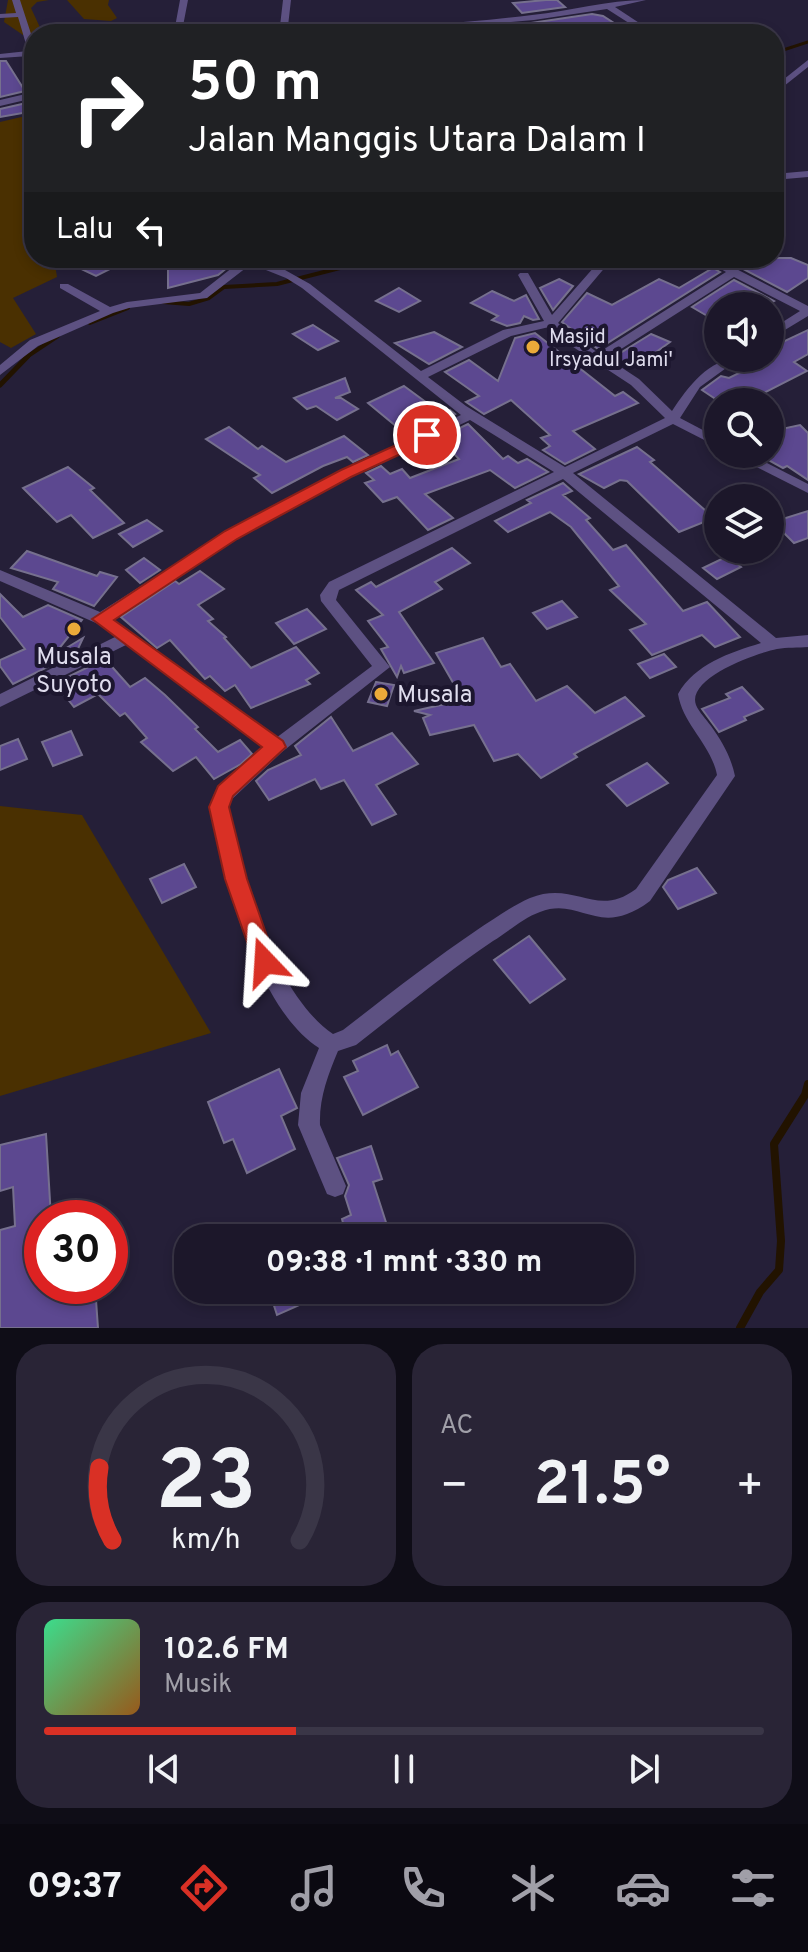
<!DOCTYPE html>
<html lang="id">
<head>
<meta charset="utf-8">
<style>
  :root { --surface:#1c172a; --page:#292436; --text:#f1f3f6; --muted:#a09fa8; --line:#3a3647; --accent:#d93025 }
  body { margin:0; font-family:Overpass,sans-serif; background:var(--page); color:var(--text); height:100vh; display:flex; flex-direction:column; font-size:30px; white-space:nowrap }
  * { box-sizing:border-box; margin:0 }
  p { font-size:26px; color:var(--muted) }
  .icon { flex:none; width:44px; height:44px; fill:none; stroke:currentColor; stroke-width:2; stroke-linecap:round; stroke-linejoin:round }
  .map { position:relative; height:1328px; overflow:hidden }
  .drawer { display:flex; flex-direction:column; gap:16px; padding:16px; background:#0f0d17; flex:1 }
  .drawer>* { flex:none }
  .guide { position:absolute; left:24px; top:24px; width:760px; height:244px; border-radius:32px; box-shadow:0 4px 12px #0003,0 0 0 2px var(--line); background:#202124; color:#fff; overflow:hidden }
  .controls { position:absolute; left:704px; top:292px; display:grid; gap:16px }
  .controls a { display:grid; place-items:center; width:80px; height:80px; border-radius:50%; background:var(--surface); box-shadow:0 4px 12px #0003,0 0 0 2px var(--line); font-size:40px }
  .speed { position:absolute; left:24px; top:1200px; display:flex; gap:16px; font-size:40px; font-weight:700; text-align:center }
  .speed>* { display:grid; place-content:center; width:104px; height:104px; border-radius:50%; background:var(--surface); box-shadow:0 4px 12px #0003,0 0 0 2px var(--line); line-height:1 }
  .speed .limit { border:12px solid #d22; background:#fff; color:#111 }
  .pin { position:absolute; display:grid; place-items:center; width:68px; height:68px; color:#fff; margin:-34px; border:4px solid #fff; border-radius:50%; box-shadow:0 2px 8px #0007 }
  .me { position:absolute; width:88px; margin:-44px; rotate:340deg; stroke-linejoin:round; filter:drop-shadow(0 0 6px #0008) }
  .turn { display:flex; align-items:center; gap:28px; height:168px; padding:0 32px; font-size:36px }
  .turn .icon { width:104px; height:104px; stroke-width:2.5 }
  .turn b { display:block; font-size:56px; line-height:68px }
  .then { display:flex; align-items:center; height:76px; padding:0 32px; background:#0003; gap:16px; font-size:30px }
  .big { font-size:60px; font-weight:700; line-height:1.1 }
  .drawer .widget { flex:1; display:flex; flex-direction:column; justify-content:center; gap:12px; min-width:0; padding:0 28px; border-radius:32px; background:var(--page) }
  .drawer .dial { align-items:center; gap:0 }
  .dial svg { height:208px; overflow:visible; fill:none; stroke:var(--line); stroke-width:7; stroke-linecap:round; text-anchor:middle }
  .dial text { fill:var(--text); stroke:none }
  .song { display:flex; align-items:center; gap:24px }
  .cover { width:96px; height:96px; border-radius:12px; background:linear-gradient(135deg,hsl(150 70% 55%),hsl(30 70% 35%)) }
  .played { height:8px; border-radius:4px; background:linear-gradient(90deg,var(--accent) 35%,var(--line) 35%) }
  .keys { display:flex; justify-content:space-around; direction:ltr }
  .heat { display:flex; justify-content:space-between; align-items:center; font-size:44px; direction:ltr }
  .drawer .tiles { flex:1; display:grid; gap:16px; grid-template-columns:1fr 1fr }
  .widget:last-child { grid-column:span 2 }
  .trip { position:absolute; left:174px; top:1224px; width:460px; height:80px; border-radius:32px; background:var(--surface); box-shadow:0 4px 12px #0003,0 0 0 2px var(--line); font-weight:700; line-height:80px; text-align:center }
  .menu { display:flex; height:128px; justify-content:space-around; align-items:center; background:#0b0911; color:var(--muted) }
  .menu .icon { width:56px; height:56px }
  .menu .active { color:var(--accent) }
  .menu b { font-size:36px; color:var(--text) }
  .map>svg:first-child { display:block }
</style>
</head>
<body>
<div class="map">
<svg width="808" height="1328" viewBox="0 0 808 1328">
  <rect width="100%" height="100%" fill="#251f38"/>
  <!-- green -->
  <g fill="#4a3001">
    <polygon points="8,0 49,0 37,2 31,8 43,34 23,35 4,22"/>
    <polygon points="67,0 109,0 108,5 117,18 111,21 84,19"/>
    <polygon points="34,114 34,179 28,181 34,195 34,258 54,258 57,277 13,298 36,334 11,348 0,342 0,122"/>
    <polygon points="0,806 82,815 211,1033 0,1096"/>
  </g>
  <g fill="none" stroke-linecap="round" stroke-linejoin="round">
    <!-- stream-far3 -->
    <polyline stroke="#221300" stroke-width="3" points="774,53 808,42"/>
    <!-- stream-far2 -->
    <g stroke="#221300" stroke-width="4">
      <polyline points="163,302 189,304 209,298 224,287 277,284 379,258"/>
      <polyline points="90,323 128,308"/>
      <polyline points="25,358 58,336"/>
    </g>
    <!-- stream-far1 -->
    <polyline stroke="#221300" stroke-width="5" points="0,385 28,356"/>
    <!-- stream -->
    <polyline stroke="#221300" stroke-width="8" points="740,1328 760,1292 779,1270 781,1241 774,1144 805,1095 808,1084"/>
  </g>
  <!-- building -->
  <g fill="#5c4890" stroke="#76708e" stroke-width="2">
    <polygon points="546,0 557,0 565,7 522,13 513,3"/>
    <polygon points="592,14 603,16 631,34 560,34 559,26 535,28 531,23"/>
    <polygon points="0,61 6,61 25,91 0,97"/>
    <polygon points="31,102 34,111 0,117 0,109"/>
    <polygon points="58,258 132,258 96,276"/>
    <polygon points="168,258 238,258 238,259 218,275 168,288"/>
    <polygon points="730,258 791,258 808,265 808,278 787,292 726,260"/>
    <polygon points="713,268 720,272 598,349 562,322 587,293 612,305 659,279 679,288"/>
    <polygon points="559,279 573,286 553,310 540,288"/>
    <polygon points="734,280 774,301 766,306 718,306 718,313 709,317 692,307"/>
    <polygon points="399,288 420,301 399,312 376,301"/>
    <polygon points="492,291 514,301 526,295 539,319 533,320 524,316 520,323 507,326 492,320 498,316 471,303"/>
    <polygon points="313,325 338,341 318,350 293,334"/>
    <polygon points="808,330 808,354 794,362 807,371 746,402 720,402 702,390 721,376 729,378 770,358 770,348"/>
    <polygon points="434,332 462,347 429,364 395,343"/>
    <polygon points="535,333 615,396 623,392 638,403 573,431 595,449 565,464 543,450 550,446 541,438 550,435 511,400 484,414 466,402 479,396 445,372 469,360 498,381 515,338"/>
    <polygon points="651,334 670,342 635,367 614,357"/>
    <polygon points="345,378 350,392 335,398 341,398 358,409 337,420 316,406 307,409 294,398"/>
    <polygon points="404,386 438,411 445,413 450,410 455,414 408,436 368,403"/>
    <polygon points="468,424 503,459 508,456 518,463 527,459 548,472 515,488 490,470 425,494 453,518 428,530 397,497 383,502 365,483 374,480 366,473 381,466 390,474 402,469 410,478 459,459 439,438"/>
    <polygon points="800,425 808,433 808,480 787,466 783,468 770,461 770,445 781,440 772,431"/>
    <polygon points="229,427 258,449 262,446 286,462 344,436 368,455 353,462 347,457 323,466 272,493 254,478 260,475 206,439"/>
    <polygon points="637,447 654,460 650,462 714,518 679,532 627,481 620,480 604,488 579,474"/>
    <polygon points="68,467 94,488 90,490 124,523 93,538 71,515 57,522 23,488"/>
    <polygon points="563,483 572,491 563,495 590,518 586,520 613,550 626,545 683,611 707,602 740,637 715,647 702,635 652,655 630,630 646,624 610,590 619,586 571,527 550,512 508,532 495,521 531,503 527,500"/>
    <polygon points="808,511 808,538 794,543 773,522"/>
    <polygon points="147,520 162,531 133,547 119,534"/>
    <polygon points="452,548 470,563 435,582 442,589 399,612 434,663 404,673 401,666 397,677 381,649 388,647 368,621 383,615 356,590 371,582 376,587"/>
    <polygon points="27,551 97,576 100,572 117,577 94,606 53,589 58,582 11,568"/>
    <polygon points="728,556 741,567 717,579 703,568"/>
    <polygon points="144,558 160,570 140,583 126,570"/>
    <polygon points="200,571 224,589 198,605 213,619 208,621 226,637 224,638 251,668 296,647 319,673 306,680 310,684 251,708 235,685 225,691 210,676 205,679 170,640 157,648 121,617 175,581 179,584"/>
    <polygon points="0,594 23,617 48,605 82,620 53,656 83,638 76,653 13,684 0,666 0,660 25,649 0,617"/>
    <polygon points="562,601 577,617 547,629 533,613"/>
    <polygon points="307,609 326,629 294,644 276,623"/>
    <polygon points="483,638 501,667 510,664 536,701 567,686 595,713 625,697 644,716 574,754 577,757 541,778 518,754 494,761 474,725 430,735 423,718 430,715 414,711 463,700 436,653"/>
    <polygon points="664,654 676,667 650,678 638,664"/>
    <polygon points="105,659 130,687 145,678 165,695 198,727 195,729 218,752 240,740 252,754 241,764 214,779 196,757 173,771 141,742 147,738 125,713 120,716 98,694 74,707 55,683"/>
    <polygon points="376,682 394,685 387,706 368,702"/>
    <polygon points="742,687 763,709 744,717 746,720 719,732 702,709 730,698 726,694"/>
    <polygon points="331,717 353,751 392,733 418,764 376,785 396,814 372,825 344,780 321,789 315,779 269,800 256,781 268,770 301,755 295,746"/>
    <polygon points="71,731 82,755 53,766 42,742"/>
    <polygon points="18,739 27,759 0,770 0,746"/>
    <polygon points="647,763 668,783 627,806 607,785"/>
    <polygon points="184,864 196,887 162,903 150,879"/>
    <polygon points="697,868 716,893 678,909 663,887 668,880"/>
    <polygon points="529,936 565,979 530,1003 494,960"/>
    <polygon points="387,1045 391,1055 398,1051 418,1087 363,1115 344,1077 358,1071 353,1061"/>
    <polygon points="279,1069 297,1108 281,1116 295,1149 247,1173 233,1139 224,1143 208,1102"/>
    <polygon points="46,1134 51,1218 42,1218 42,1286 56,1286 56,1295 95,1286 98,1328 0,1328 0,1230 15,1226 13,1187 0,1191 0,1145"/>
    <polygon points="371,1146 382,1179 373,1182 391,1238 347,1238 342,1219 351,1215 345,1196 349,1185 337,1158"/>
    <polygon points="269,1290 333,1290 277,1315"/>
  </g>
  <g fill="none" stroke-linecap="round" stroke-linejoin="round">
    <!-- street -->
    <g fill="#5d5182" fill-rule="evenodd">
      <polygon points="12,0 20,0 34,43 34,58 30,56 0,58 0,54 28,51 18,17 0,18 0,14 16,13"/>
      <path d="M180,0H188L183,26H280L283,0H291L288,26C370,30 451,25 532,15C571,11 607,0 646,0L615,7L656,34H646L607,9L534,20L424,30L284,32L224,29L147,34L175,27Z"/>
      <polygon points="808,60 808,67 774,94 774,87"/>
      <polygon points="34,92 34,98 0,106 0,100"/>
      <polygon points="808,171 808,177 774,180 774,174"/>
      <path d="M241,258H256L275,266L296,258H311L285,270L310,284L421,371L503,330L544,321L518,275L520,273H528L552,315L602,258H613L558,323L598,353L726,272L702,258H715L808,306V316L770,339V330L800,311L734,277L607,358L639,379L672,411C688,387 709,358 740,358L700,387L680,418L718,438V447L673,424L573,473L776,638L808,635V647C798,648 787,647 777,649C757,653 686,678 696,705C699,712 706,719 711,726C722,741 731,757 735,776L650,901C598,940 581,896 540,912C523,918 508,932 493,941C446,973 401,1010 356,1045L338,1051C328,1075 319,1098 320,1125L346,1186L343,1194L335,1197L327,1194L298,1125L301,1093L319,1048C265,1014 232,907 218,848C215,832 207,809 214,794L264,747L128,644L0,707V694L117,636L96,623L0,581V570L100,612L226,532L341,471L461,415L302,288L286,278L251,264L207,298L129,308L113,313L38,346L0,375V365L30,340L100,311L60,288V284H68L110,307L127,302L200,293L242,260ZM549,327L561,339L631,385L665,418L565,467L466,406L428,377L511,336ZM470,420L554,472L329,582L320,595L321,601L372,666L276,738L112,619L236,538L351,477ZM563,479L761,643C729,653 695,664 678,694C683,725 711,744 717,775L636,889C596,919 575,880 530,898C512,906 494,919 477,930C431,961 387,996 343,1030L333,1034C277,997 232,866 229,802L282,752L390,667L336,600L339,590Z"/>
      <polygon points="731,454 749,454 808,484 808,493"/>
    </g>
  </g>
  <!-- route -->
  <polygon fill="#d93025" stroke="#8d1f18" stroke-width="2" points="427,431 433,432 433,439 351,477 237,539 114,620 283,741 286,747 233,796 229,807 247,879 276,962 273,969 265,972 257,969 254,962 225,879 209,807 218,786 262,747 92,619 225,531 341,470"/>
  <!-- markers -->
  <g fill="#ebaa39" stroke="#1c162e" stroke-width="3">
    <circle cx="533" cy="347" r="8"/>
    <circle cx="74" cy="629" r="8"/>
    <circle cx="381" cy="694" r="8"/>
  </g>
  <g text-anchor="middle" stroke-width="8" stroke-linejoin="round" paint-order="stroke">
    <!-- far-poi labels -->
    <g font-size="20" fill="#dfdced" stroke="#1c162e" text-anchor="start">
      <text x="549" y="343">Masjid<tspan x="549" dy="23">Irsyadul Jami'</tspan></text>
    </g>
    <!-- poi labels -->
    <g font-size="24" fill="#dfdced" stroke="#1c162e">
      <text x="74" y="664">Musala<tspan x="74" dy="28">Suyoto</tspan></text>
      <text x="397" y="702" text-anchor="start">Musala</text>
    </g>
  </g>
</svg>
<div class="controls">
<a><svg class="icon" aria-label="sound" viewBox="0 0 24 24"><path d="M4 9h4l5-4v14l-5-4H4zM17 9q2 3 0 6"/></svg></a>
<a><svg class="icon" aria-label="search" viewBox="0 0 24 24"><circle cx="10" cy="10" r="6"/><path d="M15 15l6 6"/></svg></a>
<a><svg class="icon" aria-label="layers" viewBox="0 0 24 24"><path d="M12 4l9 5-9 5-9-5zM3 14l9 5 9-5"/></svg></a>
</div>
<div class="speed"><div class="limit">30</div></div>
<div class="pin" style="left:427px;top:435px;background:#d93025"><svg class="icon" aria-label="arrive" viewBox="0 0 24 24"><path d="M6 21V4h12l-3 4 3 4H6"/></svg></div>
<svg class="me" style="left:265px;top:962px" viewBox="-20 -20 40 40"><path d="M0-17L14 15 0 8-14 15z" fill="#d93025" stroke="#fff" stroke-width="4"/></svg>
<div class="trip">09:38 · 1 mnt · 330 m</div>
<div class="guide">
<div class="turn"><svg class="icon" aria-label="right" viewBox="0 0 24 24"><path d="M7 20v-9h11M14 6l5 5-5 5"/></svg><div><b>50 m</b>Jalan Manggis Utara Dalam I</div></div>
<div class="then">Lalu<svg class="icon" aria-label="left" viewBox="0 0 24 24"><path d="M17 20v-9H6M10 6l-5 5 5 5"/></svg></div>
</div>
</div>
<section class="drawer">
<div class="tiles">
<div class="widget dial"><svg viewBox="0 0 100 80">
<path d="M14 69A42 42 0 1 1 86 69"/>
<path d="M14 69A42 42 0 0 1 9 41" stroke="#d93025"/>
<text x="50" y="56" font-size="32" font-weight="700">23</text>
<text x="50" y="72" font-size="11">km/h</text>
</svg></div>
<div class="widget"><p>AC</p>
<div class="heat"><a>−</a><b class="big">21.5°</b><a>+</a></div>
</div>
<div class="widget">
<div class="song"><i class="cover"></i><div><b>102.6 FM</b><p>Musik</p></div></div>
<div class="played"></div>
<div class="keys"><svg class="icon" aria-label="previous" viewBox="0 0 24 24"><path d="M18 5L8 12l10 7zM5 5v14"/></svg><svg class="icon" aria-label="pause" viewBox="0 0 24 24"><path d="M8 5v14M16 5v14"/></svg><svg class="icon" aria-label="next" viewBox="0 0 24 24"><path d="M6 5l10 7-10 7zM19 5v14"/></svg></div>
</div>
</div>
</section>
<nav class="menu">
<b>09:37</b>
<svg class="icon active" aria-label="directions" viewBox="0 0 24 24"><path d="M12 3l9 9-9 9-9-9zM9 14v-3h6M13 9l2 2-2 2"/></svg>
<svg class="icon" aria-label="music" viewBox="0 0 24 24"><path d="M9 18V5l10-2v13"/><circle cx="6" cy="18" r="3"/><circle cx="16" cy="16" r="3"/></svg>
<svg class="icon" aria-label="phone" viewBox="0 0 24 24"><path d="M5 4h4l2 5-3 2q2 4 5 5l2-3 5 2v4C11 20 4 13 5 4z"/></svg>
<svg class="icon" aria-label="climate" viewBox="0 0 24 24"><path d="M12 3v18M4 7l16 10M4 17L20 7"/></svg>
<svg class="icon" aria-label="car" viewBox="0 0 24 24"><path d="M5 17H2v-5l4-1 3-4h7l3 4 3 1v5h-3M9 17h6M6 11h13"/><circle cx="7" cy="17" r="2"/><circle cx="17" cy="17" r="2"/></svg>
<svg class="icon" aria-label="filters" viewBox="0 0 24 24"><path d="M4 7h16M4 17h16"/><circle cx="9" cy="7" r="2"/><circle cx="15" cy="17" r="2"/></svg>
</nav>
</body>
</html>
